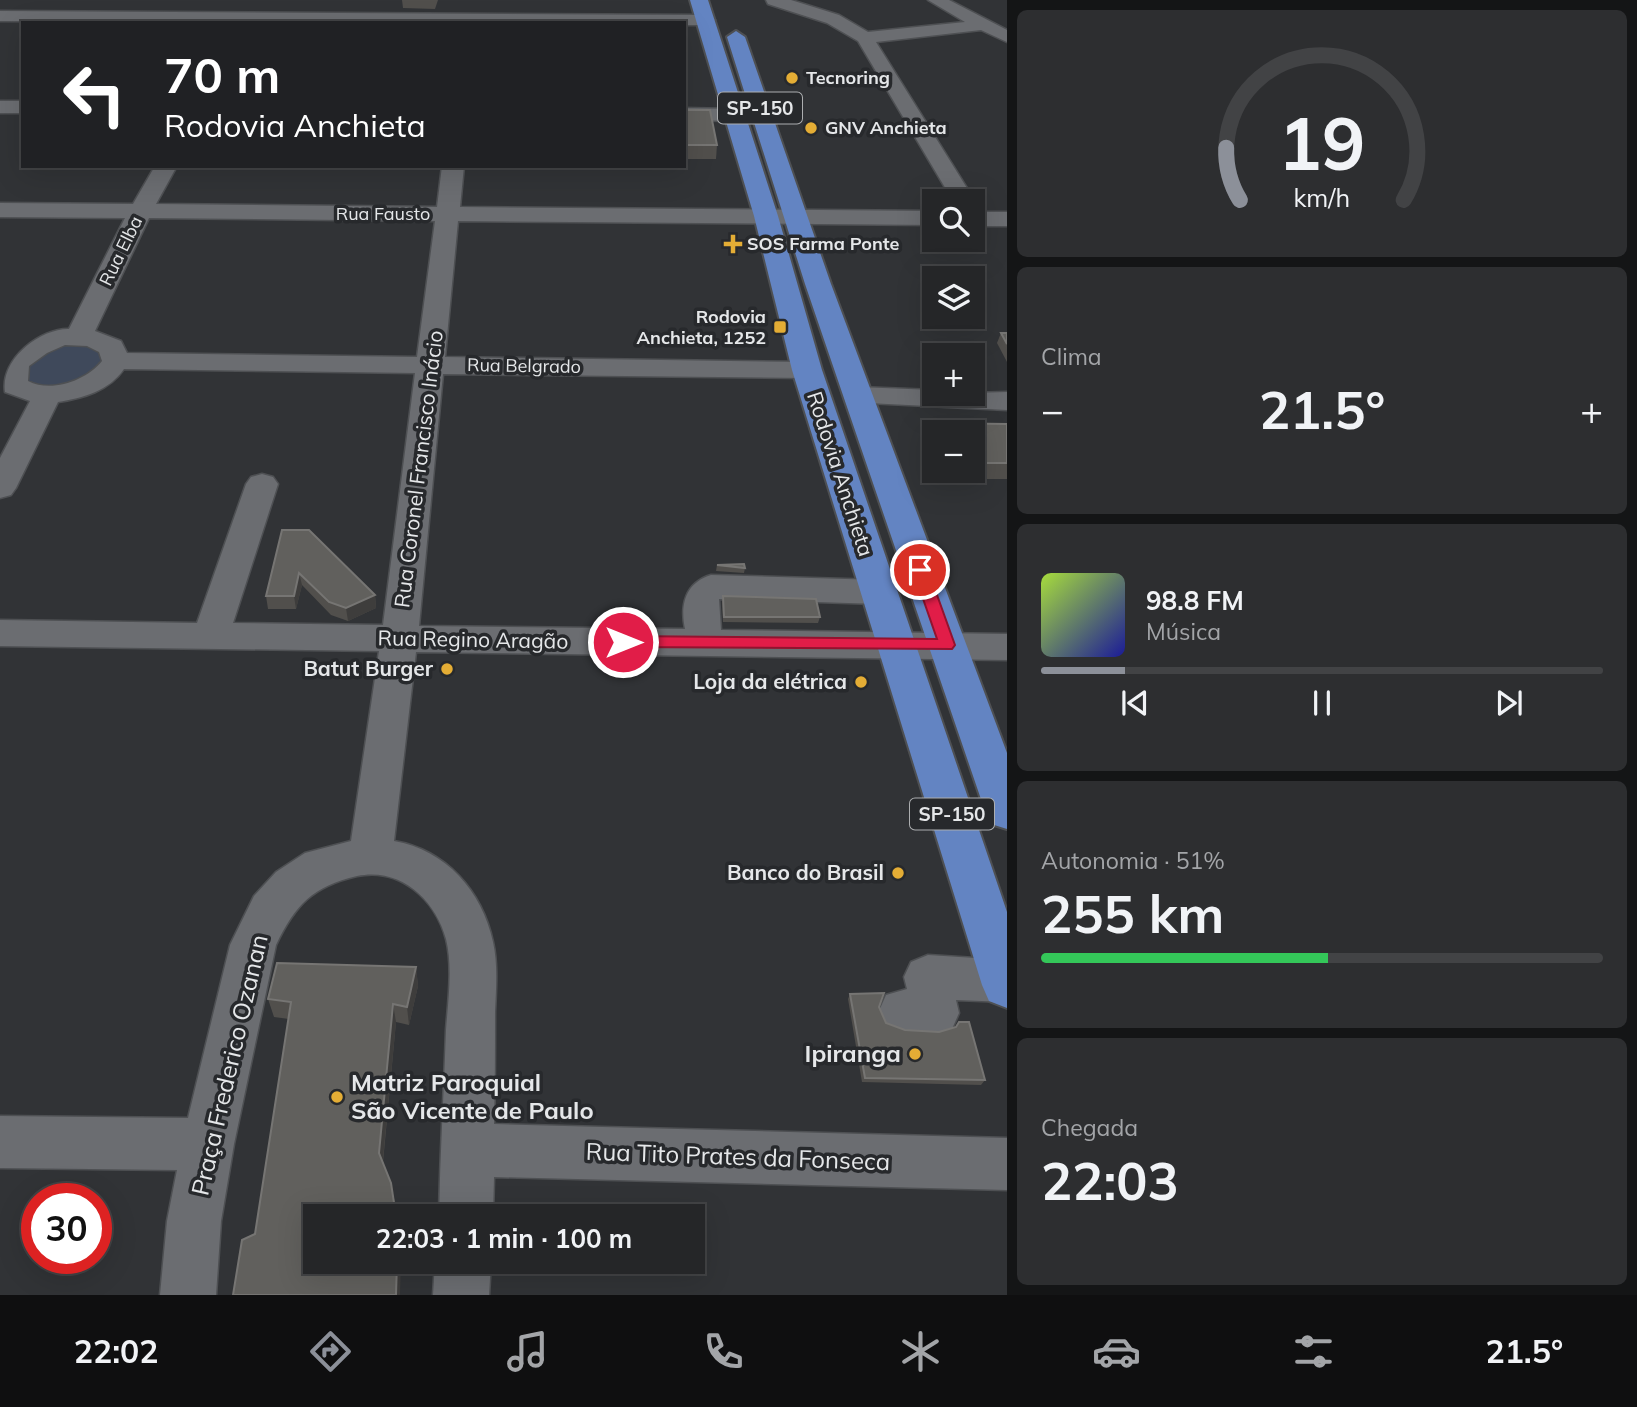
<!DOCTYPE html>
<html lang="pt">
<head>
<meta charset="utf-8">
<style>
  :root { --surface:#252628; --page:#2d2e30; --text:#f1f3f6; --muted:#a3a5a8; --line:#424345; --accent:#8c9099 }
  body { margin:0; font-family:Mulish,sans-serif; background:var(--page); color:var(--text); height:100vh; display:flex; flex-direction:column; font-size:26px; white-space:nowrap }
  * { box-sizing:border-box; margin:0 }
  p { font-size:23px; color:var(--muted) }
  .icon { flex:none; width:38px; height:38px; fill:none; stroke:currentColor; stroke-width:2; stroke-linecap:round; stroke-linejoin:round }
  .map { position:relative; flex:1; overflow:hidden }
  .details { display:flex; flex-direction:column; gap:10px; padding:10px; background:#141516; width:630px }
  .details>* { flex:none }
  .hud { position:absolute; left:21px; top:21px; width:665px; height:147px; border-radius:0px; box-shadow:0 7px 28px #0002,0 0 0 2px var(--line); background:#202124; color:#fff; overflow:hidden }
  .fabs { position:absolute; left:922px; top:189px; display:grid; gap:14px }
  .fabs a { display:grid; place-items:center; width:63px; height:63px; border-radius:0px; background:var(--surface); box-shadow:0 7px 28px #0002,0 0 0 2px var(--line); font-size:35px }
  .speed { position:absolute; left:21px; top:1183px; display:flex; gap:14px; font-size:35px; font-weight:700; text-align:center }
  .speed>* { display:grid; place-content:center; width:91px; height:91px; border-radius:50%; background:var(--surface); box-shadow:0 7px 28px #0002,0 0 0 2px var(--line); line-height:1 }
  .speed .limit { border:10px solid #d22; background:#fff; color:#111 }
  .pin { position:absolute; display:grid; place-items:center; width:60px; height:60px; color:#fff; margin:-30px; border:4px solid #fff; border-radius:50%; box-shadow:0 2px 7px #0007 }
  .me { position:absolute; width:77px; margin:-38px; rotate:90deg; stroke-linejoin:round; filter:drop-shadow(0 0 5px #0008) }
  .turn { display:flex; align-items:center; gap:24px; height:147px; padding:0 28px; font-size:32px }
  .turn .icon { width:91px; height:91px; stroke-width:2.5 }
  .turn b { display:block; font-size:49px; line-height:60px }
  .big { font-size:52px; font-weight:700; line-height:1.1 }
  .details .tile { flex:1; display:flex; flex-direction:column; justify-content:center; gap:10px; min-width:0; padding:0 24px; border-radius:10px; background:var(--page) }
  .details .dial { align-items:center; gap:0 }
  .dial svg { height:182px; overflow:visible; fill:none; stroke:var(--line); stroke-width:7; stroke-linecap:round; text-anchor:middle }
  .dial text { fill:var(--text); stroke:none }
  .song { display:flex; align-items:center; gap:21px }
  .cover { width:84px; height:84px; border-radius:10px; background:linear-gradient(135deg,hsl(80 70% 55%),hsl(240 70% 35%)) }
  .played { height:7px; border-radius:4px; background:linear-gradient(90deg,var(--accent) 15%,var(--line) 15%) }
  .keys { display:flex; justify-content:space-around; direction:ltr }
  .heat { display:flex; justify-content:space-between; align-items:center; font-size:38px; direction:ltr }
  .charge { height:10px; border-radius:5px; background:linear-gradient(90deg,#34c759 51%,var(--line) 0) }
  .trip { position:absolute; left:303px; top:1204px; width:402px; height:70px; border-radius:0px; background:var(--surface); box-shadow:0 7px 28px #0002,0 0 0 2px var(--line); font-weight:700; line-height:70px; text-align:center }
  .tab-bar { display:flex; height:112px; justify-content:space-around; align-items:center; background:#0f0f10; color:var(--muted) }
  .tab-bar .icon { width:49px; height:49px }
  .tab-bar .on { color:var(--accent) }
  .tab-bar b { font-size:32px; color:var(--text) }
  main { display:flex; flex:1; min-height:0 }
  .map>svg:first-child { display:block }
</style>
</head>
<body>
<main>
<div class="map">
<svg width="1007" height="1295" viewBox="0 0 1007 1295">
  <rect width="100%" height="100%" fill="#313336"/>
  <!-- green -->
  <polygon fill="#3f495b" points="90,344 105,355 100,371 64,388 25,385 17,365 47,345"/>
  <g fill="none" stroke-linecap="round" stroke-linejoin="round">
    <!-- minor casing -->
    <g stroke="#4e5053" stroke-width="3">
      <g id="minor">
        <polygon points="766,0 791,0 839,15 868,32 965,22 928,0 949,0 1007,30 1007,42 981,30 876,42 975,201 973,204 973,201 953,201 858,41 827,23 768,4"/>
        <polygon points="0,11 706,15 715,20 706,25 684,25 684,23 0,21"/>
        <rect x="0" y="101" width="23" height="12"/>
        <polygon points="684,108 733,109 740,111 743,115 740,119 733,121 684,120"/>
        <path d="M155,166H177L156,204L437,207L442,166H464L460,207L934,211V225L458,221L445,357L807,362L817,364L821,370L817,376L807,378L443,374L419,626L685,629C680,605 685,583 711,575L879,580L891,584L897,592L891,600L879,604L719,599L721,630L1007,634V660L416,652L394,841C446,850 482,891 493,942C498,964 496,989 495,1012C495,1049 495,1087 494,1124L1007,1138V1190L494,1177L493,1216H439C440,1154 444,1092 446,1030C448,1002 453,967 446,939C435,899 400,867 357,876C313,886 295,905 276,945L234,1144L221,1221L216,1295H160L167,1221L177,1170L0,1168V1116L188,1118L230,945L254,896L276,872L305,853L351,841L379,651L0,646V620L197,623L246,484L251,477L262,474L273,477L278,484L233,623L383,625L415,373L124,369C109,391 83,398 58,402L16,488L11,495L0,498V458L30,401L5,392C0,358 42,328 69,329L125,218L0,217V203L133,204ZM149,218L435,221L417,357L127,353L121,341L95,331ZM65,345L87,346L99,352L102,361C86,381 51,393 28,381L29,366L47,353Z"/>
        <rect x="973" y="212" width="34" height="14"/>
        <polygon points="858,387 934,390 934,394 1007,392 1007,410 848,402 844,396 848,390"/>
        <path d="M928,955L1007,960V1002L956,1000L959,1013L952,1029C929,1038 909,1036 886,1027L879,1011L886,995L907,989L904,977L911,962Z"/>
        <polygon points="435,1262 491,1262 489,1295 433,1295"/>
      </g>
    </g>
    <!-- highway casing -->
    <g stroke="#4e5053" stroke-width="4">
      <g id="highway">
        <polygon points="690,0 708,0 778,216 822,370 1007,912 1007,1008 989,1001 982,985 792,370 754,216"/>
        <polygon points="736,31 745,37 831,284 1007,753 1007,829 991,824 985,811 805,284 727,37"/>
      </g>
    </g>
    <!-- minor -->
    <use href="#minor" fill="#6b6d71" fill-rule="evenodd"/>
    <!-- highway -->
    <use href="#highway" fill="#6384c2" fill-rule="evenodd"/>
  </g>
  <!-- wall -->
  <g fill="#514f4c">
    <polygon points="402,0 438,0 435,9 403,8"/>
    <polygon points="684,110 717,145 716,159 684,159"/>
    <polygon points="1001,333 1007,333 1007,362 997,343"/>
    <polygon points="932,423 1007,424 1007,479 944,479 941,471 973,471 973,432 934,432 934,457 927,439"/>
    <polygon points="282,530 375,595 376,608 348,621 331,615 302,585 296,609 268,609 266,596"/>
    <polygon points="717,565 745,568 744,573 716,571"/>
    <polygon points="723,596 820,617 818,623 723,622 722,602"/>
    <polygon points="416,967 418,986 409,1025 396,1022 383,1162 394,1198 397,1216 315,1216 255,1234 289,1019 274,1017 268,999"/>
    <polygon points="850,994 879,1007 886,1023 985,1080 981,1085 862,1082 848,999"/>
  </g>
  <!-- shaded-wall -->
  <g fill="#3e3d3c">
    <polygon points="299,573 302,585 296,609 294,596"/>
    <polygon points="375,595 376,608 348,621 346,608"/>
    <polygon points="416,967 418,986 409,1025 407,1007"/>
    <polygon points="393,1004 396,1022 382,1169 379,1153"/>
    <polygon points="397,1262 401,1262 400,1295 396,1295"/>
  </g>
  <!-- building -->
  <g fill="#61605d" stroke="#767573" stroke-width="2">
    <polygon points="684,110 710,110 717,145 684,145"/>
    <polygon points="1001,333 1007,333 1007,344"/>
    <polygon points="932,423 1007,424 1007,463 973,463 973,432 936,432"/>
    <polygon points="282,530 309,530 375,595 346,608 329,602 299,573 294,596 266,596"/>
    <polygon points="744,564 745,568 717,565"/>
    <polygon points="723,596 816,599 820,617 724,617"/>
    <polygon points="277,963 416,967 407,1007 393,1004 379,1153 391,1183 396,1216 315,1216 315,1262 397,1262 396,1295 233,1295 242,1240 255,1234 291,1002 268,999"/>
    <polygon points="884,993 879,1007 886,1023 905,1030 939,1032 956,1027 959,1022 969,1022 985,1080 865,1078 850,994"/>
  </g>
  <!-- route -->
  <polygon fill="#e11d48" stroke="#92132f" stroke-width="2" points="920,565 928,570 955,645 952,649 623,647 615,642 623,636 937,639 913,570"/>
  <!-- markers -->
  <g fill="#e4ad35" stroke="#27292c" stroke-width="2.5">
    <circle cx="792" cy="78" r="7"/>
    <circle cx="811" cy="128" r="7"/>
    <path d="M729.5 233.5h7v7h7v7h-7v7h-7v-7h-7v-7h7z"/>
    <rect x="773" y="320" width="14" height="14" rx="3.5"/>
    <circle cx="447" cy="669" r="7"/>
    <circle cx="861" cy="682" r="7"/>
    <circle cx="898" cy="873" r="7"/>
    <circle cx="915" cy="1054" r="7"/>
    <circle cx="337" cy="1097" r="7"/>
  </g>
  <g text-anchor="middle" stroke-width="7" stroke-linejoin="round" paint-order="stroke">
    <!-- far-poi labels -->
    <g font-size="18" font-weight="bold" fill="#e5e7e9" stroke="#27292c" text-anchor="start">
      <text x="806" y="84">Tecnoring</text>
      <text x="825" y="134">GNV Anchieta</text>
      <text x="747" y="250">SOS Farma Ponte</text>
      <text x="766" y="323" text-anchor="end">Rodovia<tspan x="766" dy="21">Anchieta, 1252</tspan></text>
    </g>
    <!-- far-street labels -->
    <g font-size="18" fill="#e5e7e9" stroke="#27292c">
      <text x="383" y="220">Rua Fausto</text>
      <text transform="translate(121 251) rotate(-64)" y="6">Rua Elba</text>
      <text transform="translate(524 366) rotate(1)" y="6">Rua Belgrado</text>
    </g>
    <!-- shield labels -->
    <g fill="#27292c" stroke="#acaeb0" stroke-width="2">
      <rect x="718" y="92.5" width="84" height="31" rx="5"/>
      <rect x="910" y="798.5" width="84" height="31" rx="5"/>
    </g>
    <g font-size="19" font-weight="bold" fill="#e5e7e9">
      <text x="760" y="115">SP-150</text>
      <text x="952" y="821">SP-150</text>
    </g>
    <!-- street labels -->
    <g font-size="21" fill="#e5e7e9" stroke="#27292c">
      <text transform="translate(419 469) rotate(-83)" y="7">Rua Coronel Francisco Inácio</text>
      <text transform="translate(840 474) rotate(72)" y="7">Rodovia Anchieta</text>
      <text transform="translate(473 640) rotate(1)" y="7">Rua Regino Aragão</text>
    </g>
    <!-- poi labels -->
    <g font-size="21" font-weight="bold" fill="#e5e7e9" stroke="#27292c" text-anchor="end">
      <text x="433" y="676">Batut Burger</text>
      <text x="847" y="689">Loja da elétrica</text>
      <text x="884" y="880">Banco do Brasil</text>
    </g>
    <!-- near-poi labels -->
    <g font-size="24" font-weight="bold" fill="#e5e7e9" stroke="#27292c" text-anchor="end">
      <text x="901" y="1062">Ipiranga</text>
      <text x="351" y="1091" text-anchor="start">Matriz Paroquial<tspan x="351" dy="28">São Vicente de Paulo</tspan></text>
    </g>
    <!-- near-street labels -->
    <g font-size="24" fill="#e5e7e9" stroke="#27292c">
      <text transform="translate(230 1065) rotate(-77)" y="8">Praça Frederico Ozanan</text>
      <text transform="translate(738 1157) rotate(2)" y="8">Rua Tito Prates da Fonseca</text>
    </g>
  </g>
</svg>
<div class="fabs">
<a><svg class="icon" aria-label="search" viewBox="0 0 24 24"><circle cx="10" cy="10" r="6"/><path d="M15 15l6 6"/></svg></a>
<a><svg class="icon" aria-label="layers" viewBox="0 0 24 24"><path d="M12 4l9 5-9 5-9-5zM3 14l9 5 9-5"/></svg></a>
<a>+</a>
<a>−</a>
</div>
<div class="speed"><div class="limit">30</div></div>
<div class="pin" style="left:920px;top:570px;background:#d93025"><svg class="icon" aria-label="arrive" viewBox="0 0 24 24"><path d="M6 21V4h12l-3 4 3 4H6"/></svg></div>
<svg class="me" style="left:623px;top:642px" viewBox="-20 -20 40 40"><circle r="17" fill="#e11d48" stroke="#fff" stroke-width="3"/><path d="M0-11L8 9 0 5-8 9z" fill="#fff"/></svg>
<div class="trip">22:03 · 1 min · 100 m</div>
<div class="hud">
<div class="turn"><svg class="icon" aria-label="left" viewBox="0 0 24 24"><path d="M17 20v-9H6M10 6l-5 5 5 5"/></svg><div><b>70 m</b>Rodovia Anchieta</div></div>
</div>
</div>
<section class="details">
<div class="tile dial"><svg viewBox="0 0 100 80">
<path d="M14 69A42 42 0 1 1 86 69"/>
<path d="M14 69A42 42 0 0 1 8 46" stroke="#8c9099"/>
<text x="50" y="56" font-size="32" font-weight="700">19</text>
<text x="50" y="72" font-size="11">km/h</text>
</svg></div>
<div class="tile"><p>Clima</p>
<div class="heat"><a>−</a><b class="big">21.5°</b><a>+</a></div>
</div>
<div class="tile">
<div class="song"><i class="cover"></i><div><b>98.8 FM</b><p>Música</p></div></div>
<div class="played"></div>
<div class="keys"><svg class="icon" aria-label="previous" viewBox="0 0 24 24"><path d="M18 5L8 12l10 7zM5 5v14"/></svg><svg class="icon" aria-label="pause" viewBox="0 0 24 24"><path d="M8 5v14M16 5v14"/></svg><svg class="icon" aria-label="next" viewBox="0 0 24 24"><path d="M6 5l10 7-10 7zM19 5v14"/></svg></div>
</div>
<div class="tile"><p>Autonomia · 51%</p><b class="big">255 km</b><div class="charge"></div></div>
<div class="tile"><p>Chegada</p><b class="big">22:03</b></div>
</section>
</main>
<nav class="tab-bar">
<b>22:02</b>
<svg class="icon on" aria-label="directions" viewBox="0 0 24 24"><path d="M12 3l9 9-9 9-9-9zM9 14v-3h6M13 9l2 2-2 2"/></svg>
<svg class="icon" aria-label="music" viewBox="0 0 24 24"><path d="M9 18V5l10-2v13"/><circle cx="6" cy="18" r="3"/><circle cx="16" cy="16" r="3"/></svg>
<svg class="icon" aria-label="phone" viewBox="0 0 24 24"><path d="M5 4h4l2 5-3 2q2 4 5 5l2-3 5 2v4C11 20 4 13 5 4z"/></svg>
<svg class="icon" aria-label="climate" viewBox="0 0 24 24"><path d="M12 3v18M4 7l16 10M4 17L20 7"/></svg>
<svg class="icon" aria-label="car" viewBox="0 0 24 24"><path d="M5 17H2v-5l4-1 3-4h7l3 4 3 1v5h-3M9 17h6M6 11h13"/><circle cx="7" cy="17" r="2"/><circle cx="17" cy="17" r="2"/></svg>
<svg class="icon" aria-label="filters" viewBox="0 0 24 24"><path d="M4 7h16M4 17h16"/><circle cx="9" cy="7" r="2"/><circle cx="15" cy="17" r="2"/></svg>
<b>21.5°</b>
</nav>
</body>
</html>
